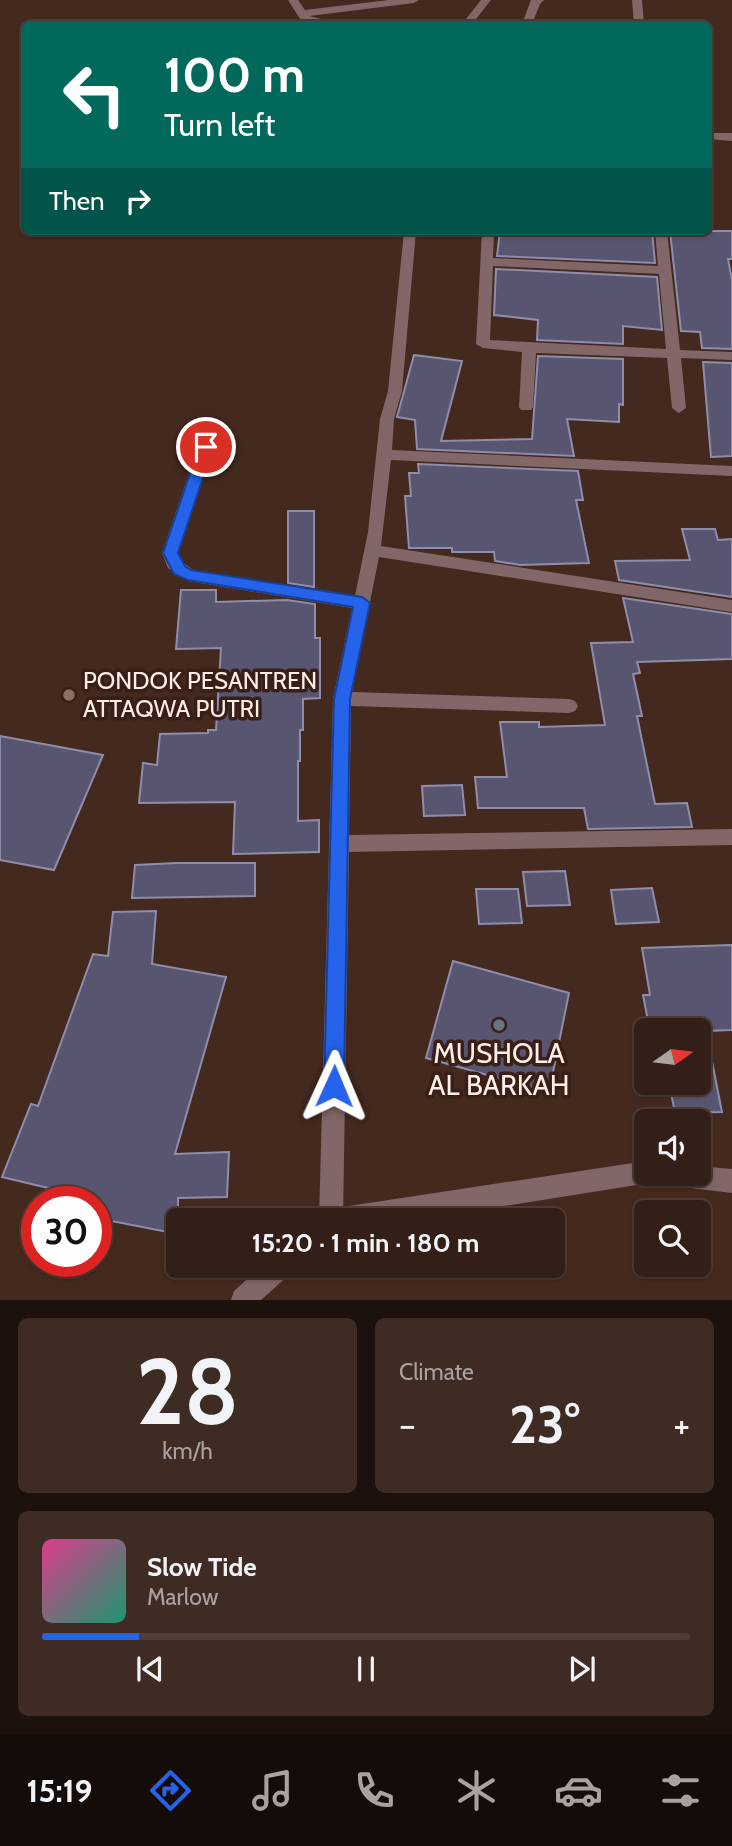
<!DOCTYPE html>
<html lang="en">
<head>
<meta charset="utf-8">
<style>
  :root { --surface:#331f17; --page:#3e2c24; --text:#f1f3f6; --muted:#a9a2a1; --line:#4e3d36; --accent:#2563eb }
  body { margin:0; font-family:Cabin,sans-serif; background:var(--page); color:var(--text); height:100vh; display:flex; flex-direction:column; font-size:26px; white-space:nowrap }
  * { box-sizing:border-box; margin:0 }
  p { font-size:23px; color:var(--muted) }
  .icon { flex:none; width:38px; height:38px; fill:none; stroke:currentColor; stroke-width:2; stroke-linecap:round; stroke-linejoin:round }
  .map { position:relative; height:1300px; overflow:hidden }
  .details { display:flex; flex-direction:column; gap:18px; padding:18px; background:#1c110d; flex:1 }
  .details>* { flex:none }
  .top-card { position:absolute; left:21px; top:21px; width:691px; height:214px; border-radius:10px; box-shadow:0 2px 5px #0004,0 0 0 2px var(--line); background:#00695c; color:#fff; overflow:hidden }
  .needle { width:46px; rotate:76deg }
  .tools { position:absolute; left:634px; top:1018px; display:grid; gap:14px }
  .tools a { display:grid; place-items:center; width:77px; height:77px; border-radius:10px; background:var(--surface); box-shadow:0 2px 5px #0004,0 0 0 2px var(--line); font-size:35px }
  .speed { position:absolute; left:21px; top:1186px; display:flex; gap:14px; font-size:35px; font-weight:700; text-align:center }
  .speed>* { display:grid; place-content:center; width:91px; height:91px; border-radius:50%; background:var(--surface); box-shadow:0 2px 5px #0004,0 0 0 2px var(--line); line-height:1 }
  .speed .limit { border:10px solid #d22; background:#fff; color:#111 }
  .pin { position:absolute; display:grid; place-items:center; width:60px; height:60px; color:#fff; margin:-30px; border:4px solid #fff; border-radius:50%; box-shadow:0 2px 7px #0007 }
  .me { position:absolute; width:77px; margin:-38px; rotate:1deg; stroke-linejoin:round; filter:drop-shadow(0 0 5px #0008) }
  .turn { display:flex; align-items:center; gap:24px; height:147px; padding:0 28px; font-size:32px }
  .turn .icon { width:91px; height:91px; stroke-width:2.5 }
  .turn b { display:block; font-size:49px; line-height:60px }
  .then { display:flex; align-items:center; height:66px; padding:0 28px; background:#0003; gap:14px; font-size:26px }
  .big { font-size:52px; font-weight:700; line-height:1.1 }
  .details .widget { flex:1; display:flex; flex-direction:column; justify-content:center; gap:10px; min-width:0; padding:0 24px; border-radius:10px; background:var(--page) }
  .details .dial { align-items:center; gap:0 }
  .dial b { font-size:91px; line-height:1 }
  .song { display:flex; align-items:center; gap:21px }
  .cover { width:84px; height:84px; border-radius:10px; background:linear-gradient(135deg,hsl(330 70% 55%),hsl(160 70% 35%)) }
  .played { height:7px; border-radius:4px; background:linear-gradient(90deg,var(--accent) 15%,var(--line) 15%) }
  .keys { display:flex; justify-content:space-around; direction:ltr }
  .heat { display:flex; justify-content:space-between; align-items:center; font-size:38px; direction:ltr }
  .details .tiles { flex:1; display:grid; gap:18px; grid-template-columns:1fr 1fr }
  .widget:last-child { grid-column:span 2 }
  .trip { position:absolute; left:166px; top:1208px; width:399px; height:70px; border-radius:10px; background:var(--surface); box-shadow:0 2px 5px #0004,0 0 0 2px var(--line); font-weight:700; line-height:70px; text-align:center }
  .menu { display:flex; height:112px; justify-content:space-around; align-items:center; background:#140c09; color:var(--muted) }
  .menu .icon { width:49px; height:49px }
  .menu .selected { color:var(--accent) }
  .menu b { font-size:32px; color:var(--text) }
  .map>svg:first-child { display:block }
</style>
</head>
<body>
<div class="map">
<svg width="732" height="1300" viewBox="0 0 732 1300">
  <rect width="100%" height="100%" fill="#44291f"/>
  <!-- building -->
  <g fill="#585571" stroke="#908dab" stroke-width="2">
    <polygon points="500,231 652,231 655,263 497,256"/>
    <polygon points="670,231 732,231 732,259 728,259 732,280 732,349 702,348 700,332 681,331"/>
    <polygon points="496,269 657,277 662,330 623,326 623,344 537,340 538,320 494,315"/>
    <polygon points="414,355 462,361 441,441 532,439 538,356 623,359 623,405 619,404 619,422 567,419 574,456 417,449 415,420 397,417"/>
    <polygon points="703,362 732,363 732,456 711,457"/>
    <polygon points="418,464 578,471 583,500 576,500 589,563 520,565 495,561 494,552 452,552 452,548 409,548 405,496 411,496 409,473 419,473"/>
    <polygon points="288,511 314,511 314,587 288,583"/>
    <polygon points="682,529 715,529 718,540 732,539 732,597 619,580 615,561 690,560"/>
    <polygon points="181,590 216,590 216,602 287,600 315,604 315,638 320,638 320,698 303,699 303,730 300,730 300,761 298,761 298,821 319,820 319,852 233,854 235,802 139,803 143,763 157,765 160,734 208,733 208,730 216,730 221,648 176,649"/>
    <polygon points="623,598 732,614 732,659 637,662 640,673 633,674 642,716 637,716 655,804 687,803 692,827 588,829 584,808 478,808 475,777 507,777 500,722 539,722 539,727 605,725 591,643 633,642"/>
    <polygon points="0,736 103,755 54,870 0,860"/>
    <polygon points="462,785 465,815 424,816 422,786"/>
    <polygon points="177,863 255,863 255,896 132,898 135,865"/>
    <polygon points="565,871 570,905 527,906 523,872"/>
    <polygon points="652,888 659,922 616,924 611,890"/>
    <polygon points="476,889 518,889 522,923 479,924"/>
    <polygon points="156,911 152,964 226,977 175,1154 229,1152 227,1197 178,1198 178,1234 96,1218 96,1202 66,1202 69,1193 2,1177 31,1104 38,1106 93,954 108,956 113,912"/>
    <polygon points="732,945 732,1030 706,1031 722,1112 675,1113 669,1083 698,1083 698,1031 650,1031 643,995 650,995 642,948"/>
    <polygon points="453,961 569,993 549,1092 426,1058"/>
  </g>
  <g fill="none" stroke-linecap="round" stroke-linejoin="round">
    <!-- minor -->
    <g fill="#816767" fill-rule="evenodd">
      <polygon points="288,0 298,0 305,10 389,0 419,0 414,3 309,16 333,22 334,24 302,22"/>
      <polygon points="481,0 491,0 472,24 462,24"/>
      <polygon points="531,0 544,0 540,4 532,24 522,24"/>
      <polygon points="632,0 642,0 644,24 634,24"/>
      <polygon points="709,133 732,133 732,141 709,139"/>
      <polygon points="404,231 416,231 402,391 394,419 392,450 732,466 732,476 391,460 381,546 732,600 732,612 379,557 352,692 569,699 575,701 578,706 575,711 569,713 351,706 349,835 732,829 732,845 349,852 343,1220 319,1220 333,699 352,608 188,581 168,568 162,553 198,447 206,442 214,447 178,553 181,561 193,570 355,596 368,532 380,419 388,391"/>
      <path d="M482,231H494L493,258L658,266L655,231H667L680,350L732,352V360L681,358L686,408L679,413L672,408L667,358L536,353L533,407L531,410H521L519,407L522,352L483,348L476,344ZM493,266L659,274L666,349L490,340Z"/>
    </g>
    <!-- tertiary -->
    <g fill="#816767" fill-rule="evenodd">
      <polygon points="646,1161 646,1174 698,1174 698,1166 732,1169 732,1193 649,1183 416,1220 324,1220 328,1212 336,1208"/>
      <polygon points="263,1265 293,1265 290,1274 261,1300 231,1300 234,1291"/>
    </g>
  </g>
  <!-- route -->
  <polygon fill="#2563eb" stroke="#184099" stroke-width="2" points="206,442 213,447 178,553 185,566 191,570 362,597 370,603 350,699 344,1086 341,1092 334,1095 327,1092 324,1086 334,699 353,607 188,580 174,574 163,553 199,447"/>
  <!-- markers -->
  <circle fill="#8d6e63" stroke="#391f15" stroke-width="2.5" cx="69" cy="695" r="7"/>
  <circle fill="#6b7280" stroke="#391f15" stroke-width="2.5" cx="499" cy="1025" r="7"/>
  <g text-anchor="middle" stroke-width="7" stroke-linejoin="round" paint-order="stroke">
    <!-- poi labels -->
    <g font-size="24" fill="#feefe9" stroke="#391f15" text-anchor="start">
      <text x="83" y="689">PONDOK PESANTREN<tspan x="83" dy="28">ATTAQWA PUTRI</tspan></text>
    </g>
    <!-- near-poi labels -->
    <g font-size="28" fill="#feefe9" stroke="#391f15">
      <text x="499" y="1063">MUSHOLA<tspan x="499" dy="32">AL BARKAH</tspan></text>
    </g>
  </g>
</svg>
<div class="tools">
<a><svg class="needle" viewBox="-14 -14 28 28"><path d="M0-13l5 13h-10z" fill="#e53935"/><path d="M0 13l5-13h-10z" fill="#a9a2a1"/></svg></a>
<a><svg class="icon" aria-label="sound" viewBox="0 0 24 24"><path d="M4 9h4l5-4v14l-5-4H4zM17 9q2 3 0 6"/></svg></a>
<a><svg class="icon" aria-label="search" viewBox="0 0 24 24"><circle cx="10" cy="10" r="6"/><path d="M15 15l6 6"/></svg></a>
</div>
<div class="speed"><div class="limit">30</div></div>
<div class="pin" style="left:206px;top:447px;background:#d93025"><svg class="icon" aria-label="arrive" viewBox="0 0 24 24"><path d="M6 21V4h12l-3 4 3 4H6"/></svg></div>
<svg class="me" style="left:334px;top:1086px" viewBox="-20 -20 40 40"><path d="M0-17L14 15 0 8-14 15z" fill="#2563eb" stroke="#fff" stroke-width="4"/></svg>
<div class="trip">15:20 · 1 min · 180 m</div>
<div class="top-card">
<div class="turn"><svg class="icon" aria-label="left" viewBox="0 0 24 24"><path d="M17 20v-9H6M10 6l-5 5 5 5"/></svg><div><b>100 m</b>Turn left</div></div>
<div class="then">Then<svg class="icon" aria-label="right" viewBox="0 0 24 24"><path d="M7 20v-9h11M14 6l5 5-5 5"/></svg></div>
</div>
</div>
<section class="details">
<div class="tiles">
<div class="widget dial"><b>28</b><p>km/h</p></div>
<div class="widget"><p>Climate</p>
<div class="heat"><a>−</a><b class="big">23°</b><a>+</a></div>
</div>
<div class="widget">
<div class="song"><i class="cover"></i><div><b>Slow Tide</b><p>Marlow</p></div></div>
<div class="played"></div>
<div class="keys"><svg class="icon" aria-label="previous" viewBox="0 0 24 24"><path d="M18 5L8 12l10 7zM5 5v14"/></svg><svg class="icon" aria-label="pause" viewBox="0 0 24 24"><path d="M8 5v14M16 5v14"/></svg><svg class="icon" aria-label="next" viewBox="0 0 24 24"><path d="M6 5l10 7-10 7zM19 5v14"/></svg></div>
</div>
</div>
</section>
<nav class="menu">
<b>15:19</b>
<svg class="icon selected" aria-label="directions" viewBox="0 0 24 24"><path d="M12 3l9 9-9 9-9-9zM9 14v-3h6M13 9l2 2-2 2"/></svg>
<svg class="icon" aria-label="music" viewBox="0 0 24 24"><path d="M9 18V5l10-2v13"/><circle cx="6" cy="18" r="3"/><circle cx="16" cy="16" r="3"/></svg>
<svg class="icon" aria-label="phone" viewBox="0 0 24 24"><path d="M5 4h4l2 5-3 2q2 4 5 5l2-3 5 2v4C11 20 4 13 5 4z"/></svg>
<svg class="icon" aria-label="climate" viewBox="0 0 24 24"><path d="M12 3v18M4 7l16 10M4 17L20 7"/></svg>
<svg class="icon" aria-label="car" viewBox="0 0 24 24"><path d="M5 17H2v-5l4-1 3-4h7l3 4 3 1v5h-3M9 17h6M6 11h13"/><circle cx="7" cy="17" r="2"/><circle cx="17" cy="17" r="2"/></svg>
<svg class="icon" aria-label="filters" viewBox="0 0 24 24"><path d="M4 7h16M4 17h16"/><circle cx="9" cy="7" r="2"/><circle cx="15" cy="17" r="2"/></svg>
</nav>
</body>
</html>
